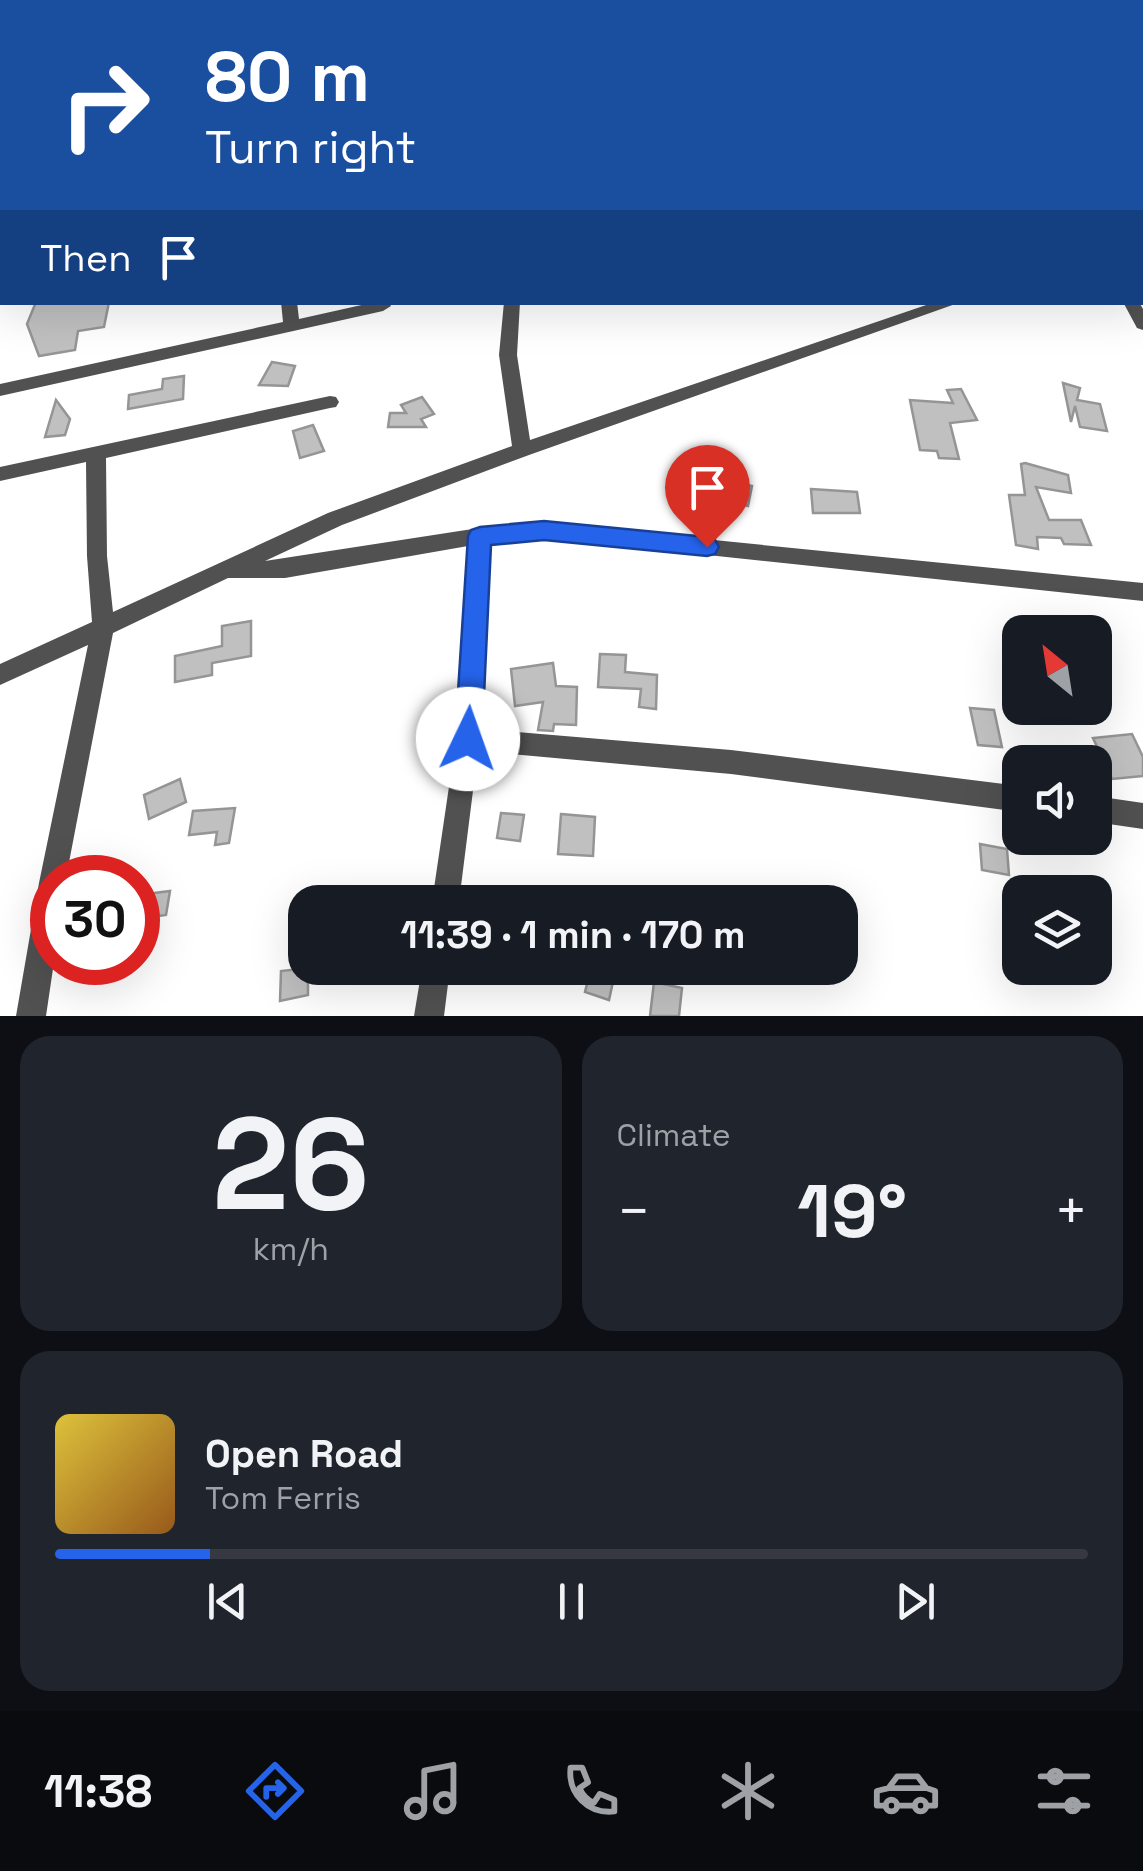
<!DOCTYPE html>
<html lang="en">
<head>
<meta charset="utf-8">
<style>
  :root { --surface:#171b24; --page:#20242c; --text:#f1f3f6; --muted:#9ea1a6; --line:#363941; --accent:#2563eb }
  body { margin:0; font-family:"Space Grotesk",sans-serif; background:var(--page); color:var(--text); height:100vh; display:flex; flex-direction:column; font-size:38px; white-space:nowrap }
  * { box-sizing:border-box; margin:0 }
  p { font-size:32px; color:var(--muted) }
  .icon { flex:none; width:55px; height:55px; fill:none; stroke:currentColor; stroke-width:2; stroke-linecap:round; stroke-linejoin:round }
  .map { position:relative; height:1016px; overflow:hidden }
  .side { display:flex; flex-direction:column; gap:20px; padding:20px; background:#0d0f14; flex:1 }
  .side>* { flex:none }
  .guide { position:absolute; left:0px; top:0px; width:1145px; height:305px; box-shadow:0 10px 40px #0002; background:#1a4fa0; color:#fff; overflow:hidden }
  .needle { width:65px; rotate:330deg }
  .buttons { position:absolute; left:1002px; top:615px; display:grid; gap:20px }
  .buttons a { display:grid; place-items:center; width:110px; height:110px; border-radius:20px; background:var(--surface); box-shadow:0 10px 40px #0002; font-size:50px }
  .speed { position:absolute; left:30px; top:855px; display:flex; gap:20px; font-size:50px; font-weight:700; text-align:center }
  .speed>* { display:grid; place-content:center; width:130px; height:130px; border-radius:50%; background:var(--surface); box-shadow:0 10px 40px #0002; line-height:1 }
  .speed .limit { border:15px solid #d22; background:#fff; color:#111 }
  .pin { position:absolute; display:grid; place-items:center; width:85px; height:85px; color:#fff; margin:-102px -42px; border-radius:50% 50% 50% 0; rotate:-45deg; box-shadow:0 0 10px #0007 }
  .pin .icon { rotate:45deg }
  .me { position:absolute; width:110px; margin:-55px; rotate:3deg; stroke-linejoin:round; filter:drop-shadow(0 0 8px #0008) }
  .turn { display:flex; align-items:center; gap:35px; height:210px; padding:0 40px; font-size:45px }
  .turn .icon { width:130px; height:130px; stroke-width:2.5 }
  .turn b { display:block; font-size:70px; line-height:85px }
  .then { display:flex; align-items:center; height:95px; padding:0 40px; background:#0003; gap:20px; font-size:38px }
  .big { font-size:75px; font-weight:600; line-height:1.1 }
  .side .tile { flex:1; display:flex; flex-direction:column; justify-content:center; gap:15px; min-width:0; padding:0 35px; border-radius:30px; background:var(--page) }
  .side .dial { align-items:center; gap:0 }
  .dial b { font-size:130px; line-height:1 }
  .song { display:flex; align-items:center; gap:30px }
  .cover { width:120px; height:120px; border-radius:15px; background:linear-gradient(135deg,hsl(50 70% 55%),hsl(30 70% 35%)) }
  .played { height:10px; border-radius:5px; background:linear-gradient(90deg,var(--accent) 15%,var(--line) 15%) }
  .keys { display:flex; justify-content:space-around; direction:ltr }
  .heat { display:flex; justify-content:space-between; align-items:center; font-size:55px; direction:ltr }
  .side .tiles { flex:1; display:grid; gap:20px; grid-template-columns:1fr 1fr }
  .tile:last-child { grid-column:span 2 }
  .trip { position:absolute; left:288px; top:885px; width:570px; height:100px; border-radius:30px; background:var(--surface); box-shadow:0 10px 40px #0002; font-weight:600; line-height:100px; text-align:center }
  .tab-bar { display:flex; height:160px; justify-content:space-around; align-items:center; background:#090b0e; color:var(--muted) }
  .tab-bar .icon { width:70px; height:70px }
  .tab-bar .selected { color:var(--accent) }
  .tab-bar b { font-size:45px; color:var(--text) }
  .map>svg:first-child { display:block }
</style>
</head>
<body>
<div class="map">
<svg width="1143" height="1016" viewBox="0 0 1143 1016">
  <rect width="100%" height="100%" fill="#fff"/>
  <!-- building -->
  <g fill="#c0c0c0" stroke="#959595" stroke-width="2.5">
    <polygon points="36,302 109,302 104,327 78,331 75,350 39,356 27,324"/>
    <polygon points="272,362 295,366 288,386 259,385"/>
    <polygon points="184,376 183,399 128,409 129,395 162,389 163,379"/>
    <polygon points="1063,383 1080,388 1077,400 1100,404 1107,431 1080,427 1075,406 1071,422"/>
    <polygon points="961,389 977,420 950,423 959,459 939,458 937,451 920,450 910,400 953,403 947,390"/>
    <polygon points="422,397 434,414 421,419 426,427 388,427 390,413 406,413 401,405"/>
    <polygon points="56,400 70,419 65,435 45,437"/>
    <polygon points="313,425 324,451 300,458 293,431"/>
    <polygon points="1025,463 1068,475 1071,493 1036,487 1049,520 1081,520 1091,545 1064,544 1061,538 1037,537 1038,549 1016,545 1009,495 1025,495 1021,464"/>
    <polygon points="726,481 752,486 748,506 721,500"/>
    <polygon points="811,489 857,492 860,513 813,513"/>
    <polygon points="251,621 251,656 212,663 212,675 175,682 175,656 222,646 222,626"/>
    <polygon points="600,654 626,655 625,672 657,675 656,709 639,707 641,689 598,687"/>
    <polygon points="553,663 556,686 577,687 576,725 554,724 553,731 538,730 543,702 515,706 511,669"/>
    <polygon points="970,708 994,710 1002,747 978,745"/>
    <polygon points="1132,734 1143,757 1143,776 1112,779 1093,738"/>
    <polygon points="180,779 186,802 149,819 144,795"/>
    <polygon points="235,808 229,843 215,845 217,832 189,835 193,811"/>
    <polygon points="501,813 524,815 520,841 497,838"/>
    <polygon points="561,814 595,817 593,856 558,854"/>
    <polygon points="980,844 1007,849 1009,875 982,870"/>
    <polygon points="170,891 166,915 138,919 138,895"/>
    <polygon points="308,968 308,995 280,1001 281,971"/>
    <polygon points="591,968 616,968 609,1000 585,992"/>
    <polygon points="654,982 682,988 679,1016 650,1016"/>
  </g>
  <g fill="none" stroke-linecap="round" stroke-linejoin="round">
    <!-- minor -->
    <g fill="#515151" fill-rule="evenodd">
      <rect x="40" y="0" width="10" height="2"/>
      <polygon points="494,0 505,0 506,2 495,2"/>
      <polygon points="525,0 535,0 536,2 526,2"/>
      <polygon points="972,0 982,0 983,2 973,2"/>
      <polygon points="1069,0 1079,0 1080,2 1070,2"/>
      <rect x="0" y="78" width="2" height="8"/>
      <polygon points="2,112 2,121 0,122 0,113"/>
      <rect x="0" y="192" width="2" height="9"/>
      <rect x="1142" y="201" width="1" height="8"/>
      <polygon points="281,302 297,302 299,319 375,302 389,302 391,306 383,311 0,396 0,384 283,322"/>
      <polygon points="504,302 520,302 517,355 530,440 935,302 961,302 529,455 342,525 265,561 479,528 543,523 1143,583 1143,601 585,542 543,539 489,543 481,729 731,750 1020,786 1020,812 731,774 478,751 459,902 432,902 456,739 468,546 285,578 228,578 113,633 66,878 52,878 54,962 46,1016 16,1016 39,883 88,645 0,685 0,664 92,622 87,556 86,462 0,481 0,467 330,396 336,397 339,402 336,407 330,408 106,458 107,556 113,612 328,513 512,446 499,355"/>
      <polygon points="1123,302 1139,302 1143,309 1143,330 1137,328"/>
      <polygon points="1095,796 1143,803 1143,829 1095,822"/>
      <polygon points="422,968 450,968 444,1016 414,1016"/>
    </g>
  </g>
  <!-- route -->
  <polygon fill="#2563eb" stroke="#184099" stroke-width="2.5" points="544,521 707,537 715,540 719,547 715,554 707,556 544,540 491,545 482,739 478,748 468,752 459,748 455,739 468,536 471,530 480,527"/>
</svg>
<div class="buttons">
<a><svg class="needle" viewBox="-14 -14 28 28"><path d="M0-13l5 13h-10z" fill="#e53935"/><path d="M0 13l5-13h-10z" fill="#9ea1a6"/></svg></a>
<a><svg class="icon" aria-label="sound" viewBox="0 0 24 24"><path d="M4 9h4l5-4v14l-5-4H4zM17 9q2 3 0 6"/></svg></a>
<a><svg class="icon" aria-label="layers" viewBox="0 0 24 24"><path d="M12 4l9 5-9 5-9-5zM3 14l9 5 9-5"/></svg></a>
</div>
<div class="speed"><div class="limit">30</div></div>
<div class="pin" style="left:707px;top:547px;background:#d93025"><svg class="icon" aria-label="arrive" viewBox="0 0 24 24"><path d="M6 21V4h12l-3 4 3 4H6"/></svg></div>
<svg class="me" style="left:468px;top:739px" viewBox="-20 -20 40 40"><circle r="19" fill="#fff"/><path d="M0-13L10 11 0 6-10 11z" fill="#2563eb"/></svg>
<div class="trip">11:39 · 1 min · 170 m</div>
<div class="guide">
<div class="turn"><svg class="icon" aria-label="right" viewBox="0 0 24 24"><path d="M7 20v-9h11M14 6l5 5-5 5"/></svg><div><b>80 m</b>Turn right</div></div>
<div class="then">Then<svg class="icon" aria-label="arrive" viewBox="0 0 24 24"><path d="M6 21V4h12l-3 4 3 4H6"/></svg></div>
</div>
</div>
<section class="side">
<div class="tiles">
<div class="tile dial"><b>26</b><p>km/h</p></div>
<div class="tile"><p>Climate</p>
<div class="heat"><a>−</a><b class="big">19°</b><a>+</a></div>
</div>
<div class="tile">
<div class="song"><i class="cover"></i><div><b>Open Road</b><p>Tom Ferris</p></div></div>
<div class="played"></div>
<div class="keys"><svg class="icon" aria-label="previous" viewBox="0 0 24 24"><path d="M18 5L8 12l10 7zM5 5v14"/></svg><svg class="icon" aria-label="pause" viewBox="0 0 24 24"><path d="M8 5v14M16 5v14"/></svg><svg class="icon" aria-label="next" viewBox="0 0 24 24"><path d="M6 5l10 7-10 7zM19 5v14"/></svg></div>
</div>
</div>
</section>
<nav class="tab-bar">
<b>11:38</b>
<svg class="icon selected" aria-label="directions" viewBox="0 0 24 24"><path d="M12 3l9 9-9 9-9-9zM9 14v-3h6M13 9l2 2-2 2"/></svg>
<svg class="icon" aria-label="music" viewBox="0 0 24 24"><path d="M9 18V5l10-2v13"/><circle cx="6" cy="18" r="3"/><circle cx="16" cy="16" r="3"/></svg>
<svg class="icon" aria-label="phone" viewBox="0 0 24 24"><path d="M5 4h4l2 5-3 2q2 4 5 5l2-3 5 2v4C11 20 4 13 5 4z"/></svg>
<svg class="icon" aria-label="climate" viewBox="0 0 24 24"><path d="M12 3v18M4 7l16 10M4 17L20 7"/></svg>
<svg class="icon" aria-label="car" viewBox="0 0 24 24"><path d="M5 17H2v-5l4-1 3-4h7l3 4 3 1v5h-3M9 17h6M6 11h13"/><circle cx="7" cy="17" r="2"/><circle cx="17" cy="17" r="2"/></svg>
<svg class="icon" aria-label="filters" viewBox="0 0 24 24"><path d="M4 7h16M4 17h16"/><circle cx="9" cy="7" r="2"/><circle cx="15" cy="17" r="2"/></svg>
</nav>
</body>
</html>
